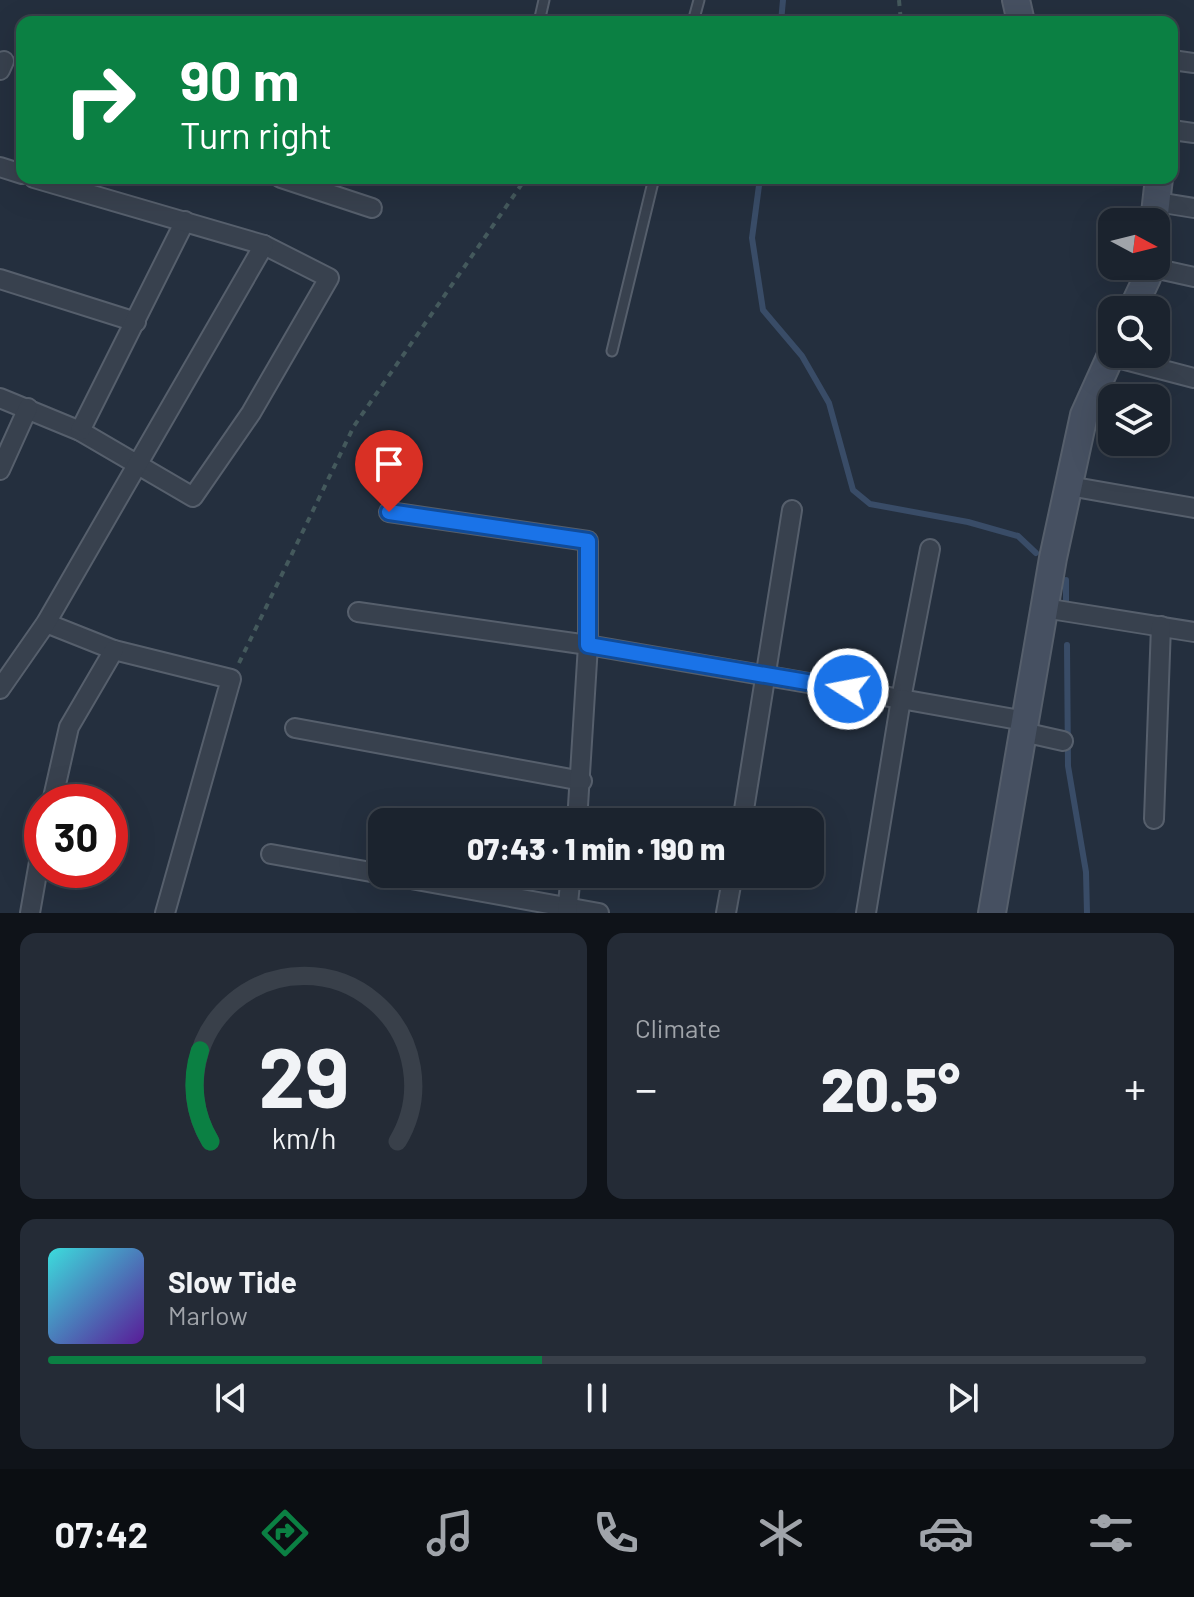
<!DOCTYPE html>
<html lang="en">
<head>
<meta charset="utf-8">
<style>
  :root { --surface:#1b232e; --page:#242b36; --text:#f1f3f6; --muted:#a0a4aa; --line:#39404a; --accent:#0b8043 }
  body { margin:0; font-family:Barlow,sans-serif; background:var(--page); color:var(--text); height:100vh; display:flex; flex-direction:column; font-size:30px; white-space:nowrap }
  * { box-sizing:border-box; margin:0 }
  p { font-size:26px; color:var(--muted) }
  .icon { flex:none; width:44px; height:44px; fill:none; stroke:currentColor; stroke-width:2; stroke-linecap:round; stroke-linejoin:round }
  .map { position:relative; height:913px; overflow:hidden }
  .side { display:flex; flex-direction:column; gap:20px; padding:20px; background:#0f1319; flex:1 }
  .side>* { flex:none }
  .banner { position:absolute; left:16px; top:16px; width:1162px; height:168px; border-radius:16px; box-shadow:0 8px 32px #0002,0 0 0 2px var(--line); background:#0b8043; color:#fff; overflow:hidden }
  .needle { width:52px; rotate:97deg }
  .controls { position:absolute; left:1098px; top:208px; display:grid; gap:16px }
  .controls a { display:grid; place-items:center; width:72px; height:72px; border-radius:16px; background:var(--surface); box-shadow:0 8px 32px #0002,0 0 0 2px var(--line); font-size:40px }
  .speed { position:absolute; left:24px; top:784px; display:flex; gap:16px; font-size:40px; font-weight:700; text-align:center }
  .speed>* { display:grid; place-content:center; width:104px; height:104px; border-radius:50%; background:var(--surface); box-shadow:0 8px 32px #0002,0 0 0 2px var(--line); line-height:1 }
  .speed .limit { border:12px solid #d22; background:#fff; color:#111 }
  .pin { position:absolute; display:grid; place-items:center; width:68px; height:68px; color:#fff; margin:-82px -34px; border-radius:50% 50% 50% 0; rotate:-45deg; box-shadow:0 0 8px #0007 }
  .pin .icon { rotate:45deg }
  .me { position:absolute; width:88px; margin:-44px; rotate:281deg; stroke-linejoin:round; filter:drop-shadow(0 0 6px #0008) }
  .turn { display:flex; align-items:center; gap:28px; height:168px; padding:0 32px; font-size:36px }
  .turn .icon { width:104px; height:104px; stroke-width:2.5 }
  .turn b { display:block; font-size:56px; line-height:68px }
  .big { font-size:60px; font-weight:800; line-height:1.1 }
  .side .widget { flex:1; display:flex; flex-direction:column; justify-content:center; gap:12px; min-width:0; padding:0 28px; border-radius:16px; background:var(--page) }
  .side .dial { align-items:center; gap:0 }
  .dial svg { height:208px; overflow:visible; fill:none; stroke:var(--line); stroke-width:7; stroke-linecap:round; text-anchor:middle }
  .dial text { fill:var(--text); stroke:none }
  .song { display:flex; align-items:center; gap:24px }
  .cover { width:96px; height:96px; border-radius:12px; background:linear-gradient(135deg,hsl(180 70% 55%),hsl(270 70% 35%)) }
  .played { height:8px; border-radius:4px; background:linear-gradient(90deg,var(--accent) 45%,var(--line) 45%) }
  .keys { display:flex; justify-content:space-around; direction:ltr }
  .heat { display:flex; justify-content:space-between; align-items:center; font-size:44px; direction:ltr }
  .side .tiles { flex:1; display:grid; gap:20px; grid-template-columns:1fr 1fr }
  .widget:last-child { grid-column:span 2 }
  .trip { position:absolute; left:368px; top:808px; width:456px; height:80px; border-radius:16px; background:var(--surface); box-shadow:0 8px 32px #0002,0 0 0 2px var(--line); font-weight:800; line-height:80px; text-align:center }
  .menu { display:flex; height:128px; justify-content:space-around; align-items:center; background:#0b0e12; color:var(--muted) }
  .menu .icon { width:56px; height:56px }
  .menu .selected { color:var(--accent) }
  .menu b { font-size:36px; color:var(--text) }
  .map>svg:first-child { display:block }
</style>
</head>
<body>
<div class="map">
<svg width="1194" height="913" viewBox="0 0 1194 913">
  <rect width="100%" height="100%" fill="#242f3e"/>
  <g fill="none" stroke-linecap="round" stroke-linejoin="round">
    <!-- stream -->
    <g stroke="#394c67" stroke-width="6">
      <polyline points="781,22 783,0"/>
      <polyline points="760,178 752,238 763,310 802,356 829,403 853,490 870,504 968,522 1018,536 1036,553"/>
      <polyline points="1066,580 1066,608"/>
      <polyline points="1067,645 1068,766 1086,872 1087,913"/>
    </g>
    <!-- lane casing -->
    <g stroke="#565f6c" stroke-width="13">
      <g id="lane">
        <polyline points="539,22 544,0"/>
        <polyline points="693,22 699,0"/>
        <polyline points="612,351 654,178"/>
      </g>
    </g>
    <!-- street casing -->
    <g stroke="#565f6c" stroke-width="22">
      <g id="street">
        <polyline points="1172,60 1194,63"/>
        <polyline points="0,70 4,61"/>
        <polyline points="1172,130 1194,133"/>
        <polyline points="0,167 22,174"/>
        <polyline points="281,178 372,208"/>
        <polyline points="1157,202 1194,208"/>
        <polyline points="1149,267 1194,277"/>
        <polyline points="0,279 136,322"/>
        <polyline points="1110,356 1194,378"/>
        <polyline points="0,398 80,431 193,497 251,413 329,278 264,245"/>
        <polyline points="80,431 185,221"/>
        <polyline points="0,470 28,408"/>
        <polyline points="1069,486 1194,508"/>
        <polyline points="1044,608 1194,632"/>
        <polyline points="358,612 588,645 588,541 389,512"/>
        <polyline points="46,623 114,650 231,679 165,913"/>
        <polyline points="0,689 46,623 264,245 34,178"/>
        <polyline points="295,728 582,781"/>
        <polyline points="1023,732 1063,741"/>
        <polyline points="52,802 69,727 114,650"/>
        <polyline points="1154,819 1161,626"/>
        <polyline points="577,822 588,645 901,699 930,549"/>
        <polyline points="742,822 792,510"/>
        <polyline points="271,854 382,874"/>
        <polyline points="383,874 599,913"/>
        <polyline points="30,913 42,845"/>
        <polyline points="567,913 571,874"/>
        <polyline points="726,913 733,874"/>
        <polyline points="866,913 901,699 1025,721"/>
      </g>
    </g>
    <!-- secondary casing -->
    <g stroke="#565f6c" stroke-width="30">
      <g id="secondary">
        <polyline points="1016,0 1021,22"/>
        <polyline points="1154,222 1159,178"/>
        <polyline points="1132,310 1147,278 1149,266"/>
        <polyline points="992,913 1053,558 1084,415 1112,353"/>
      </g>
    </g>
    <!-- path -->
    <g stroke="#44595c" stroke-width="4" stroke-dasharray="6 6" stroke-linecap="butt">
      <polyline points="899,0 901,22"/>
      <polyline points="239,663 354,426 526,178"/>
    </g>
    <!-- lane -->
    <use href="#lane" stroke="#38414e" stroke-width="9"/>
    <!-- street -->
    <use href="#street" stroke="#38414e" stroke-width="18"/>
    <!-- secondary -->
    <use href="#secondary" stroke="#465061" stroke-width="26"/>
  </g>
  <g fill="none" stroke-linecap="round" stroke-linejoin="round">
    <!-- route casing -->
    <g stroke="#114b97" stroke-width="20">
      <polyline id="route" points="389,512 588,541 588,645 848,689"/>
    </g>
    <!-- route -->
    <use href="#route" stroke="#1a73e8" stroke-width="14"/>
  </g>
</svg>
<div class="controls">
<a><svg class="needle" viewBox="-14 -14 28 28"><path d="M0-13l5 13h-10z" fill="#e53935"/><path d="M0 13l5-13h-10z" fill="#a0a4aa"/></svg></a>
<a><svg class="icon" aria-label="search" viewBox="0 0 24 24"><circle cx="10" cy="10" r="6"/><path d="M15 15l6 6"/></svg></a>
<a><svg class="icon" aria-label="layers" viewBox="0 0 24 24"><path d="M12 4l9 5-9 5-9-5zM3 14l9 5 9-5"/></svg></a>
</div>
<div class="speed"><div class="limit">30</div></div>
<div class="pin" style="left:389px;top:512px;background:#d93025"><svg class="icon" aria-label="arrive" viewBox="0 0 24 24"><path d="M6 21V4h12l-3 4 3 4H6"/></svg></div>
<svg class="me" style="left:848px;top:689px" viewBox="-20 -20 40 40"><circle r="17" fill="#1a73e8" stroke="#fff" stroke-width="3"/><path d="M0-11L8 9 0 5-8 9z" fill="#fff"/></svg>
<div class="trip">07:43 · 1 min · 190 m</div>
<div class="banner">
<div class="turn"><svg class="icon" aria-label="right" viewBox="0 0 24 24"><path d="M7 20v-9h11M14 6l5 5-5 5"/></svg><div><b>90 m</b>Turn right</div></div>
</div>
</div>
<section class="side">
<div class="tiles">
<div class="widget dial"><svg viewBox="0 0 100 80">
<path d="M14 69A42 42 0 1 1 86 69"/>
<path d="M14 69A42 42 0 0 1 10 34" stroke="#0b8043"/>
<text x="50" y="56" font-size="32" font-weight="700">29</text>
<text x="50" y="72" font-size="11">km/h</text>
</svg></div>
<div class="widget"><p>Climate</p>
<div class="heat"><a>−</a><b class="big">20.5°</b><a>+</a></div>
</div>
<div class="widget">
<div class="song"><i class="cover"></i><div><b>Slow Tide</b><p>Marlow</p></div></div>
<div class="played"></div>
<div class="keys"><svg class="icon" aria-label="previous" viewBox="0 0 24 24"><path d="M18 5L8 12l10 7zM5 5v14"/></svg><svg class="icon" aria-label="pause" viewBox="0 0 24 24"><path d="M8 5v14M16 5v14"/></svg><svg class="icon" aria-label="next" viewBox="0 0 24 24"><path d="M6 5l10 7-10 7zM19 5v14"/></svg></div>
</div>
</div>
</section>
<nav class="menu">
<b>07:42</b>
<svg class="icon selected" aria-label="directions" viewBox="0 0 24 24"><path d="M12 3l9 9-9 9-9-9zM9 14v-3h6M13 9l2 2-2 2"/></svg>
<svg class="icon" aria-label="music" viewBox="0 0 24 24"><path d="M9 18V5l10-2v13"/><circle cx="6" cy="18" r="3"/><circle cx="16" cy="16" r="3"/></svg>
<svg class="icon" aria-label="phone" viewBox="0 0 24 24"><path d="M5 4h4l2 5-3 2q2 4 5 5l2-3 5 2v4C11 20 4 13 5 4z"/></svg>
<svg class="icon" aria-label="climate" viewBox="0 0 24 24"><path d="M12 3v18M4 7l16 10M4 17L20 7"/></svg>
<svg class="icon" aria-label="car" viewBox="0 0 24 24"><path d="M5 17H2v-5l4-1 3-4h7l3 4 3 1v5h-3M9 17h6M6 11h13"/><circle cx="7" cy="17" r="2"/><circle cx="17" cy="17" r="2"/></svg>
<svg class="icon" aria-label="filters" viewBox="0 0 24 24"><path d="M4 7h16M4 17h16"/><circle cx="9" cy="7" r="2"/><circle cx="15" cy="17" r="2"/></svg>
</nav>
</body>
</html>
